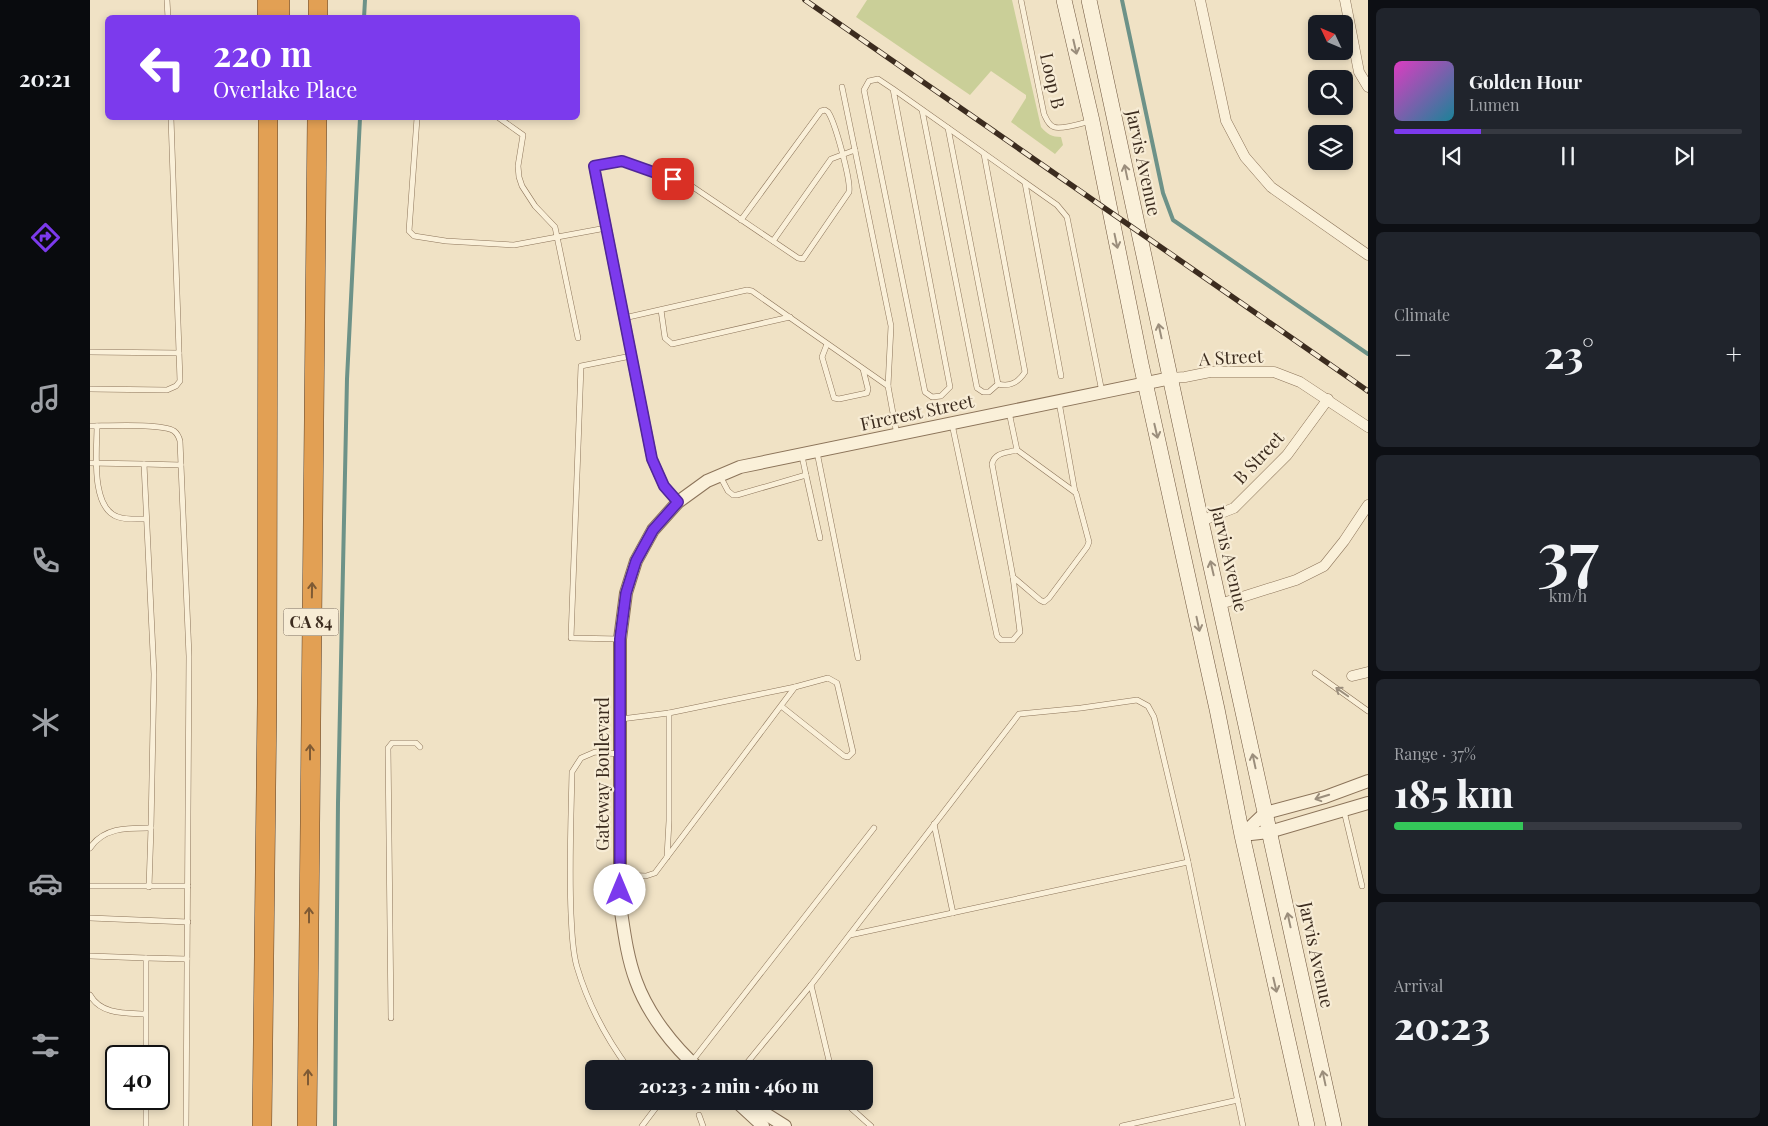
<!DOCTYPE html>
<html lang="en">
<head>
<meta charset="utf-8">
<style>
  :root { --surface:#171b24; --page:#20242c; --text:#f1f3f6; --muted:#9ea1a6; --line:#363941; --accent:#7c3aed }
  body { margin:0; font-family:"Playfair Display",serif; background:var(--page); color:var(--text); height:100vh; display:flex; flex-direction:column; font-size:19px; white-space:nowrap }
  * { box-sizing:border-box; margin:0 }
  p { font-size:16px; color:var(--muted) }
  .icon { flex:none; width:28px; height:28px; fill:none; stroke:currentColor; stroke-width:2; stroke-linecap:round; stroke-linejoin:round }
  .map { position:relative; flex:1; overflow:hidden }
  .side { display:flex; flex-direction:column; gap:8px; padding:8px; background:#0d0f14; width:400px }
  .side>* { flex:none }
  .guide { position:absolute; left:15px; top:15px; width:475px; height:105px; border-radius:8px; box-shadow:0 2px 8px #0003; background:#7c3aed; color:#fff; overflow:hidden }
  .needle { width:32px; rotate:314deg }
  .fabs { position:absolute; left:1218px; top:15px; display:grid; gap:10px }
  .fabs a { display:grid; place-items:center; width:45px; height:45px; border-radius:8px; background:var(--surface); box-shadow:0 2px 8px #0003; font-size:25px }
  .speed { position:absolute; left:15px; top:1045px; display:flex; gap:10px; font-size:25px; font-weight:700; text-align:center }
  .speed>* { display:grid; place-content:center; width:65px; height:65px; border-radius:50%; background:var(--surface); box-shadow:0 2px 8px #0003; line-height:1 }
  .speed .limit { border:2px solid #111; border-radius:8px; background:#fff; color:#111 }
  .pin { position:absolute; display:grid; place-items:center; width:42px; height:42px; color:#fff; margin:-21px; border-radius:10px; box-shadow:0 2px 8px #0006 }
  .me { position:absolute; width:55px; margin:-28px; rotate:0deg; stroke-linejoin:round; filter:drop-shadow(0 0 4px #0008) }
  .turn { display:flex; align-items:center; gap:18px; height:105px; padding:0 25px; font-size:22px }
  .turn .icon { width:65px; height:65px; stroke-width:2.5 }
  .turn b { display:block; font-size:35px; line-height:42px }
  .big { font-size:38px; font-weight:800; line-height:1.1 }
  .side .widget { flex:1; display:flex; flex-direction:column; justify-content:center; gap:8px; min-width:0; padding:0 18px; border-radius:8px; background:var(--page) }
  .side .dial { align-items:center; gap:0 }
  .dial b { font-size:65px; line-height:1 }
  .song { display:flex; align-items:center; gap:15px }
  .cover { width:60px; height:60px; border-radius:8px; background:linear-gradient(135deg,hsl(310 70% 55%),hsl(190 70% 35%)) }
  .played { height:5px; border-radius:2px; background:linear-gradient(90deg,var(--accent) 25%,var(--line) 25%) }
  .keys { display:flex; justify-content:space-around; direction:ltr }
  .heat { display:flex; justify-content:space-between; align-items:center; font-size:28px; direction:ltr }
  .charge { height:8px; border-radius:4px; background:linear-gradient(90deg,#34c759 37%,var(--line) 0) }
  .trip { position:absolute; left:495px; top:1060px; width:288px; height:50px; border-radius:8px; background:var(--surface); box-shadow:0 2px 8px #0003; font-weight:800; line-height:50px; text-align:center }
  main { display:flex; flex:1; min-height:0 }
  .menu { display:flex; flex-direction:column; width:90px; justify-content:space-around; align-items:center; background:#090b0e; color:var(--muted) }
  .menu .icon { width:35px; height:35px }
  .menu .current { color:var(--accent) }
  .menu b { font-size:22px; color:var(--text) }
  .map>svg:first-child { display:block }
</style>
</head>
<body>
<main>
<nav class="menu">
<b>20:21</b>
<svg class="icon current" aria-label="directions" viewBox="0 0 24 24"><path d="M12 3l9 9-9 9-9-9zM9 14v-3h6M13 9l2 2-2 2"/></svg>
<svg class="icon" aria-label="music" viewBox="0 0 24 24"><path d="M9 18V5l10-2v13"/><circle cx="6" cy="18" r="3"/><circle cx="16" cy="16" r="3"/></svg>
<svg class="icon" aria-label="phone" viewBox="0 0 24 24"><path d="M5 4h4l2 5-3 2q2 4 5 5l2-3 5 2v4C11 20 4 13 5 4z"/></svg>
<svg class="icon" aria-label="climate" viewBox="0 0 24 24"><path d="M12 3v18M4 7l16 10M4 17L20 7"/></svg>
<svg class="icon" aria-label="car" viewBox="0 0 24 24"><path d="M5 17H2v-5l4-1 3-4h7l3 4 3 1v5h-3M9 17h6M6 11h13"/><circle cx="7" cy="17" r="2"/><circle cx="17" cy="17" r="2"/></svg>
<svg class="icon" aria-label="filters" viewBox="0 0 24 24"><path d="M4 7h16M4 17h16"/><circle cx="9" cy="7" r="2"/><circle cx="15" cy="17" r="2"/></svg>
</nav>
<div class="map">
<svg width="1278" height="1126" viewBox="0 0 1278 1126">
  <rect width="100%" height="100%" fill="#f0e2c5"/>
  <!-- green -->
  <path fill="#cacf98" d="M777,0H922L951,127C957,134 962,137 971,137L973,145L965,154L921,122L936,98V95L901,71L880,95L766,17Z"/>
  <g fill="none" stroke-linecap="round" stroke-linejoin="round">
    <!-- stream -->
    <g stroke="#6d9288" stroke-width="4">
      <polyline points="1032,0 1073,193 1083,220 1278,354"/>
      <polyline points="274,18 275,0"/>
      <polyline points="245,1126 248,803 257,379 270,118"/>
    </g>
    <!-- service casing -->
    <g stroke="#8c745a" stroke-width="6">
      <g id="service">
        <polyline points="77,0 78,18"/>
        <path d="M931,0L954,114C956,118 958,125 964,127C971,130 993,123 1001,121"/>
        <polyline points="752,87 801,326 798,386 807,435"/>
        <polyline points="803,89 860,387 851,396 842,397 835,392 774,90 779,81 788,79 803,89 967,205 977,217 1012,392"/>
        <polyline points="832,110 887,388 893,392 899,392 908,384 858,128"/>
        <polyline points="327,118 319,231 324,236 356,241 424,245 516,228"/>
        <polyline points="409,118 433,135 428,166 429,177 432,186 445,206 465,227 488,338"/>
        <path d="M894,154L935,372C928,383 920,387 908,384"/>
        <path d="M504,166L532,161L600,185L708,258L713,259L759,192C761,180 745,122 738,112L735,110L731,111L651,220"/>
        <polyline points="935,183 971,376"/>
        <polyline points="683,241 741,159 765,150"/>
        <polyline points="571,310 575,338 582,344 700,317"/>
        <polyline points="534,318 657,290 662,291 798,386"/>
        <polyline points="737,344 732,357 744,398 749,399 777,393 778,389 773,369"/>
        <polyline points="0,352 89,353"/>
        <polyline points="0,389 77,390 86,386 90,381 81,118"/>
        <polyline points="969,402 985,492"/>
        <path d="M919,412L927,450L986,493L999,542L997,547L959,598L954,602L950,600L923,577L902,464C905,452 917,453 927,450"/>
        <polyline points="862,424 907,636 911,640 923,640 930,632 923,577"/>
        <path d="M0,426C16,426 72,423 84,431C88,434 89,437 90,441L99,656L96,1126"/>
        <path d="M7,426C7,450 0,508 28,517C37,520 47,519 56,519"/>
        <polyline points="727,452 768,658"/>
        <path d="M0,463L54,464L64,674L61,828C38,828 14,827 0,848"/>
        <polyline points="54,464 91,465"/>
        <polyline points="716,475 730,538"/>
        <polyline points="630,476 638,491 643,495 647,495 716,475 712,456"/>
        <polyline points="529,639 481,638 491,366 541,356"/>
        <polyline points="1225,673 1278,711"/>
        <polyline points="531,719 579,713"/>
        <path d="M529,754L505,752L491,758L482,772C481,819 479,867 481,914C482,931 482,950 487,967C498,1004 516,1038 539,1069"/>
        <polyline points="1254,811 1272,886"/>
        <polyline points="844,824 863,913"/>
        <polyline points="577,857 579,821 579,713 705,687"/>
        <polyline points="531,875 556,876 565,873 705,687 738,678 747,683 763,752 758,757 754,756 691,706"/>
        <polyline points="0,886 98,886"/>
        <polyline points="59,887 61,828"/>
        <polyline points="0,918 98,922"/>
        <polyline points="760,935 1098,862"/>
        <polyline points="0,956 56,958 56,1056"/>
        <polyline points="56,958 97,959"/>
        <path d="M0,995C11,1015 36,1013 55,1014"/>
        <polyline points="301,1018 298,748 302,743 326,743 330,747"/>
        <polyline points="596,1069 784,828"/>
        <polyline points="652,1069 721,985"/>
        <polyline points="741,1069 721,985 929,714 991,708 1047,700 1058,706 1064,717 1097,857 1153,1126"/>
        <polyline points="56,1099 56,1126"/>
        <polyline points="753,1101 781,1126"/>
        <polyline points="609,1115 613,1126"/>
        <polyline points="552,1126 571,1101"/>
        <polyline points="1032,1126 1148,1100"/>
      </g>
    </g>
    <!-- minor casing -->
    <g stroke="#8c745a" stroke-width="11">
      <g id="minor">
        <polyline points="1110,0 1136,121 1155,157 1181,187 1278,255"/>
        <polyline points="1255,0 1269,72 1278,87"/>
        <polyline points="504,166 562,459 574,486 588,502"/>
        <polyline points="1081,378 1095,377 1120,372 1184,372 1210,382 1278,427"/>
        <polyline points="1111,521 1144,508 1197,455 1238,399"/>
        <polyline points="1130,604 1206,580 1234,566 1254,541 1278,505"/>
        <polyline points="1262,676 1278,672"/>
      </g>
    </g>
    <!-- tertiary casing -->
    <g stroke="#8c745a" stroke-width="14">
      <g id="tertiary">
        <polyline points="1152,835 1175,813 1235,797 1278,781"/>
        <polyline points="1152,835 1179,832 1278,803"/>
        <path d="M609,1069C583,1046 558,1014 546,981C537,957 534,931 530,905V639L536,593L546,561L563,530L588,502L617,481L650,467L1081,378"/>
        <polyline points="646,1101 673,1126"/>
        <polyline points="655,1101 695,1126"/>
      </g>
    </g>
    <!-- secondary casing -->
    <g stroke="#6e553d" stroke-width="16">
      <g id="secondary">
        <polyline points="974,0 1002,121 1051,364 1127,709 1152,835 1217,1126"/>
        <polyline points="999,0 1111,521 1244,1126"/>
      </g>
    </g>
    <!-- motorway casing -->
    <g stroke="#5a422e" stroke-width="20">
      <g id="motorway">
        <polyline points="177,0 177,18"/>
        <polyline points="190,0 190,18"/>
        <polyline points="228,18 228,0"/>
        <polyline points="172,1126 177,703 178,118"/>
        <polyline points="217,1126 227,118"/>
      </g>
    </g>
    <!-- service -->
    <use href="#service" stroke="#faf0d9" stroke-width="5"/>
    <!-- minor -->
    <use href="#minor" stroke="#faf0d9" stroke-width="10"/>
    <!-- tertiary -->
    <use href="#tertiary" stroke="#faf0d9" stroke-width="12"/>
    <!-- secondary -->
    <use href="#secondary" stroke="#faf0d9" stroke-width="15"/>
    <!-- motorway -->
    <use href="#motorway" stroke="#e2a054" stroke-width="19"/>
    <!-- rail casing -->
    <g stroke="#3c2c1f" stroke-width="5.5">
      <polyline id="rail" points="715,0 1278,391"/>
    </g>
    <!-- rail -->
    <use href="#rail" stroke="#f7ecd5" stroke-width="4" stroke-dasharray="11" stroke-linecap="butt"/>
  </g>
  <!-- one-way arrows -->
  <defs><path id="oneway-shaft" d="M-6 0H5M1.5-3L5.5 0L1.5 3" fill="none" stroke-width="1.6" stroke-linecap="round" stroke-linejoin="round" transform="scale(1.25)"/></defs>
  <g stroke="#9b8e7c">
    <use href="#oneway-shaft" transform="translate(985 47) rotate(77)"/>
    <use href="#oneway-shaft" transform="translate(1036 172) rotate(-102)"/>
    <use href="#oneway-shaft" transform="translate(1026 241) rotate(78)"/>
    <use href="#oneway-shaft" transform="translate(1070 331) rotate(-102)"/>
    <use href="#oneway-shaft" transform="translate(1066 431) rotate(77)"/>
    <use href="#oneway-shaft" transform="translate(1122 568) rotate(-103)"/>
    <use href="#oneway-shaft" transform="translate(1108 624) rotate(78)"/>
    <use href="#oneway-shaft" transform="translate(1252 692) rotate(-145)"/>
    <use href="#oneway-shaft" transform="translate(1164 761) rotate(-102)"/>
    <use href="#oneway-shaft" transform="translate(1232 797) rotate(163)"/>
    <use href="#oneway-shaft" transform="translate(1199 920) rotate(-102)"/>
    <use href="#oneway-shaft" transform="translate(1185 985) rotate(77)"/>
    <use href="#oneway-shaft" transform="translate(1234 1078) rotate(-102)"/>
  </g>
  <g stroke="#7e5a34">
    <use href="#oneway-shaft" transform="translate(222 590) rotate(-89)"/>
    <use href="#oneway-shaft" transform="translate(220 752) rotate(-90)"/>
    <use href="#oneway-shaft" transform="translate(219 915) rotate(-90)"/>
    <use href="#oneway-shaft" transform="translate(218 1077) rotate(-90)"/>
  </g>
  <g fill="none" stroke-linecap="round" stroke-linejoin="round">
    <!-- route casing -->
    <g stroke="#51269a" stroke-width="12">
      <polyline id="route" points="530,890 530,639 536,593 546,561 563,530 588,502 574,486 562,459 504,166 532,161 583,179"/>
    </g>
    <!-- route -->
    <use href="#route" stroke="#7c3aed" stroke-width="9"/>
  </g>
  <g text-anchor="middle" stroke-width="4.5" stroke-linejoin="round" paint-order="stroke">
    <!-- shield labels -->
    <rect fill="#f7ecd5" stroke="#746656" stroke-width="1" x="193.5" y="608.5" width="55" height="27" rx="4"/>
    <g font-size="16" font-weight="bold" fill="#3c2c1f">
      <text x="221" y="628">CA 84</text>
    </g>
    <!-- street labels -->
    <g font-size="18" fill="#3c2c1f" stroke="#f7ecd5">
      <text transform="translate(962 81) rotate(77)" y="6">Loop B</text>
      <text transform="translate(1053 163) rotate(78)" y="6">Jarvis Avenue</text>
      <text transform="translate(1141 358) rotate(-3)" y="6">A Street</text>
      <text transform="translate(827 413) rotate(-12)" y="6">Fircrest Street</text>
      <text transform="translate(1169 458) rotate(-47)" y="6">B Street</text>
      <text transform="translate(1139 559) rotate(77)" y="6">Jarvis Avenue</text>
      <text transform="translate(513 774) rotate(-90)" y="6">Gateway Boulevard</text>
      <text transform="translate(1226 955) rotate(78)" y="6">Jarvis Avenue</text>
    </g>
  </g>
</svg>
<div class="fabs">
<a><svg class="needle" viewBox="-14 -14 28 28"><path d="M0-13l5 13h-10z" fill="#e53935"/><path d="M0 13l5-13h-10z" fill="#9ea1a6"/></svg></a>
<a><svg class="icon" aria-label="search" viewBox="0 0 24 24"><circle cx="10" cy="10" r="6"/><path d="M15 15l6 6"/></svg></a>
<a><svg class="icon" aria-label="layers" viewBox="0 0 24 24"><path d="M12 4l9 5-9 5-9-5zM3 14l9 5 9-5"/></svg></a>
</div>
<div class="speed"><div class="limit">40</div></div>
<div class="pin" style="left:583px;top:179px;background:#d93025"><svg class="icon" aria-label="arrive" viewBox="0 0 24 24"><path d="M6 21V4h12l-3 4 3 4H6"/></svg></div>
<svg class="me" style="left:530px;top:890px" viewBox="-20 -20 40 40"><circle r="19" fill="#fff"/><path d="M0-13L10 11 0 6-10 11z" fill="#7c3aed"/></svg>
<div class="trip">20:23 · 2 min · 460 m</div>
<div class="guide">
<div class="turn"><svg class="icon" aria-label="left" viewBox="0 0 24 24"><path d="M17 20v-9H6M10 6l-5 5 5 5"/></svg><div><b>220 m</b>Overlake Place</div></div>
</div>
</div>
<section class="side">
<div class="widget">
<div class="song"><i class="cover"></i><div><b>Golden Hour</b><p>Lumen</p></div></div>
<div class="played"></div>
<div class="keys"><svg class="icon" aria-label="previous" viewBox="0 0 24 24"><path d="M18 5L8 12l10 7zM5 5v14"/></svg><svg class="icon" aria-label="pause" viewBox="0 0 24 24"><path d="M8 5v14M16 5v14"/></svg><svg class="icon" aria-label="next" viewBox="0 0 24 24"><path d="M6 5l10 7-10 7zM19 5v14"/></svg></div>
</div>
<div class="widget"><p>Climate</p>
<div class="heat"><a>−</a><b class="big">23°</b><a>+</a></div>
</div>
<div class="widget dial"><b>37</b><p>km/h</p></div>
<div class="widget"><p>Range · 37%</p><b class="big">185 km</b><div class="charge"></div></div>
<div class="widget"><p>Arrival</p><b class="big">20:23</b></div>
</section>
</main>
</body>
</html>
